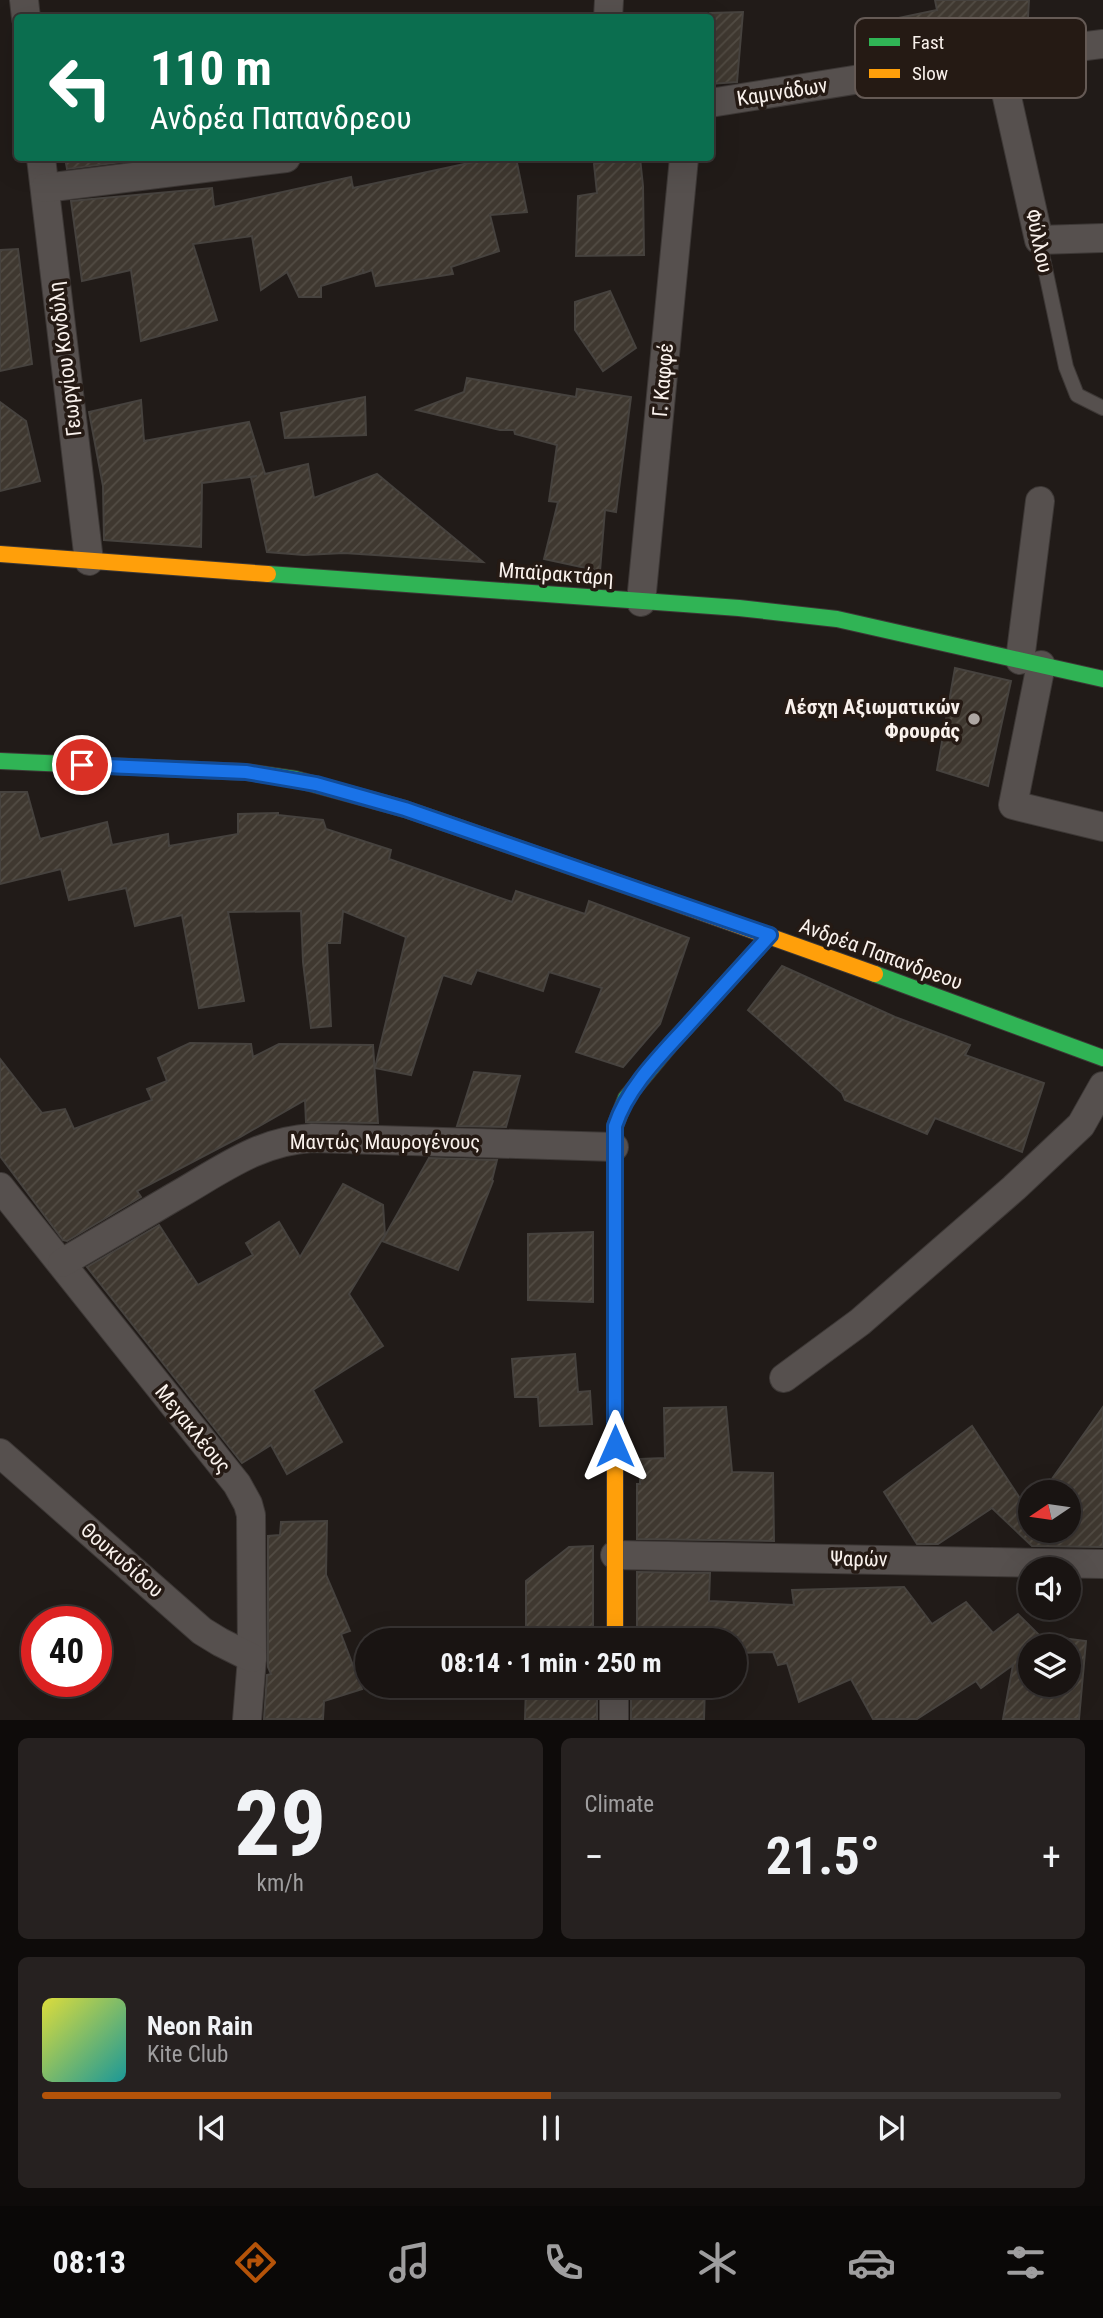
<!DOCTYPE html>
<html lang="en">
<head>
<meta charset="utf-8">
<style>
  :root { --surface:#191412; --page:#262120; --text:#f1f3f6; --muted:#9f9e9f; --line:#373332; --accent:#b45309 }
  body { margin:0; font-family:"Roboto Condensed",sans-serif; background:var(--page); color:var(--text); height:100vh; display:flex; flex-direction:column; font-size:26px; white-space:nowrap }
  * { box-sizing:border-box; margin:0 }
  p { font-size:23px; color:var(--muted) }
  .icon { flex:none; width:38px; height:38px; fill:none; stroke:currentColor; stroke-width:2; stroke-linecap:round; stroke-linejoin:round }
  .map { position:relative; height:1720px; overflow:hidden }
  .side { display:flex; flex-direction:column; gap:18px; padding:18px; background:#0e0b0a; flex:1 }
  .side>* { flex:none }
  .banner { position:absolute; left:14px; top:14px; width:700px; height:147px; border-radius:7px; box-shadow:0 7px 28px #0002,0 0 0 2px var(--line); background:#0b6e4f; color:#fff; overflow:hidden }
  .needle { width:46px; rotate:257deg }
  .tools { position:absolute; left:1018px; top:1480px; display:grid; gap:14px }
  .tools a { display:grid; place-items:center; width:63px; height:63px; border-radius:50%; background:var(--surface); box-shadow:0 7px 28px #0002,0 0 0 2px var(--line); font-size:35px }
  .speed { position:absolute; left:21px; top:1606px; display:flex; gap:14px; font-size:35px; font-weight:700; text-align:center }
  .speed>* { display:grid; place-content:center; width:91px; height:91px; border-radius:50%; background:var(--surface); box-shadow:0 7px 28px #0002,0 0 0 2px var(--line); line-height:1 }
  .speed .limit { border:10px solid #d22; background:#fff; color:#111 }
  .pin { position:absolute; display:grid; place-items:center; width:60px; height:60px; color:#fff; margin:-30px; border:4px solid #fff; border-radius:50%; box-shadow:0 2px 7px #0007 }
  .me { position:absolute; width:77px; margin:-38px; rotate:0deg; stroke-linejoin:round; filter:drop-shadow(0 0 5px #0008) }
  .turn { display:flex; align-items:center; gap:24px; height:147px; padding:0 21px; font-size:32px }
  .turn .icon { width:91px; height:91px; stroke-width:2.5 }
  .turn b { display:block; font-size:49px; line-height:60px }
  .big { font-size:52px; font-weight:700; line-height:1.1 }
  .side .widget { flex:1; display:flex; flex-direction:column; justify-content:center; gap:10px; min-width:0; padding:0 24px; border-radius:10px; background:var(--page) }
  .side .dial { align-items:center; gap:0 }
  .dial b { font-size:91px; line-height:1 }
  .song { display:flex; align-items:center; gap:21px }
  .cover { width:84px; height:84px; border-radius:10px; background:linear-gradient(135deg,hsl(60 70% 55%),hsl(180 70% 35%)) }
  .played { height:7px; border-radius:4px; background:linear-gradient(90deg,var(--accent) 50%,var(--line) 50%) }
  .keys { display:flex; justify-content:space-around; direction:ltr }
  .heat { display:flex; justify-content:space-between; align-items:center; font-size:38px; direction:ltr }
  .side .tiles { flex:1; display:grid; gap:18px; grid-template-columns:1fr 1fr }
  .widget:last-child { grid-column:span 2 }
  .trip { position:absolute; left:355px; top:1628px; width:392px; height:70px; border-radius:35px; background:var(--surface); box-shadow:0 7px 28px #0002,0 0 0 2px var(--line); font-weight:700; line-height:70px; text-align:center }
  .dock { display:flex; height:112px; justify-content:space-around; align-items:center; background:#0a0807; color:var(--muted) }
  .dock .icon { width:49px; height:49px }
  .dock .current { color:var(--accent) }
  .dock b { font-size:32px; color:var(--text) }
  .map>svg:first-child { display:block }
</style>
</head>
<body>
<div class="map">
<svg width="1103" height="1720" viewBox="0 0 1103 1720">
  <defs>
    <pattern id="building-hatch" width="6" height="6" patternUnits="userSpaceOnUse" patternTransform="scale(1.75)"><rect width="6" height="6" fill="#3f3830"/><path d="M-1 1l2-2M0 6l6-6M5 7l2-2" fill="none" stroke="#524c44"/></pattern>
  </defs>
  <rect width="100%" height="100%" fill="#211b18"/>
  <!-- building -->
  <g fill="url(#building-hatch)" stroke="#46423e" stroke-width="2" fill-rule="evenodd">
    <polygon points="935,0 1029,0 1027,34 935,42 936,50 881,59 879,22 937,10"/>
    <polygon points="743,12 737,82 710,84 710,13"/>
    <polygon points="65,158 121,158 122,162 67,169"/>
    <polygon points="492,158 516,158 527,212 490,215 499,251 451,267 453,274 376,286 372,270 364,273 363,269 363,273 321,286 321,297 299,297 287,272 261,290 252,236 193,244 217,320 141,341 131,270 82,281 71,201 212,188 214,207 351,177 353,188"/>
    <polygon points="629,158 640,158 643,186 644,255 576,256 578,196 597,193 594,164"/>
    <polygon points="18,249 32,364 0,371 0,250"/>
    <polygon points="610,291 636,348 603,371 575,330 575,302"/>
    <polygon points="467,378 576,397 577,389 631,397 616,512 605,510 600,571 544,559 558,502 549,501 557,445 515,434 514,430 500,430 417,410 464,392"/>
    <polygon points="365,397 366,435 285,438 281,413"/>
    <polygon points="141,400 144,441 249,422 265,474 308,464 314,498 377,474 483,562 344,553 304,555 267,552 251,477 257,476 202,483 201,547 104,540 103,486 89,412"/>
    <polygon points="0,402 26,421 40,481 0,491"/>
    <polygon points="955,668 1011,681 988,786 937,770"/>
    <polygon points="0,792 27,792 40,839 107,822 112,845 168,834 169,846 238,834 238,814 278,813 278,815 323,820 326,829 391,850 389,859 512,902 516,891 585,914 589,901 689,938 660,1024 623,1067 576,1052 602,988 549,972 543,991 477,970 471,984 443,975 411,1075 375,1068 406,937 343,911 340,943 327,943 331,1026 311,1028 303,962 301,911 228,912 244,1001 199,1008 182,915 135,926 126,888 69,900 61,869 0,884"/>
    <polygon points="782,966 895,1017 970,1045 965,1055 1044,1083 1022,1152 935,1118 927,1134 845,1100 842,1093 748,1010"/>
    <polygon points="190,1043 251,1044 253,1057 279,1044 373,1045 378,1123 306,1122 305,1100 240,1137 137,1191 141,1197 67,1241 63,1240 0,1156 0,1059 42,1113 65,1109 74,1129 152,1100 147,1089 167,1081 158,1058"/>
    <polygon points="474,1072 520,1076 506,1127 457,1126"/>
    <polygon points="429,1158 497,1160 492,1180 493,1181 458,1270 382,1241"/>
    <polygon points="343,1184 383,1205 385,1235 349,1294 383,1346 313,1390 342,1442 287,1474 271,1445 242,1463 87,1267 159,1225 198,1285 253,1255 246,1243 279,1222 300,1257"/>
    <polygon points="593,1232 593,1302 528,1300 528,1234"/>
    <polygon points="575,1354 578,1392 590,1391 592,1424 540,1426 538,1397 515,1397 512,1359"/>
    <polygon points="726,1407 732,1472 773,1473 774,1541 637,1539 637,1484 640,1484 640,1459 665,1458 664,1408"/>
    <polygon points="1103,1407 1103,1547 1032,1546 992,1508 938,1544 917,1544 884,1492 972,1426 1029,1512 1031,1509 1031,1531 1069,1531 1069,1493 1042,1493"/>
    <polygon points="327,1521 326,1575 350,1631 341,1634 362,1689 324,1701 323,1719 264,1719 267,1675 271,1674 268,1667 268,1536 280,1535 281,1522"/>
    <polygon points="593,1546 593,1640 526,1640 526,1581 569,1547"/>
    <path d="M637,1572L710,1573L709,1601L794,1605L792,1590L904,1587L932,1624L966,1602L993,1633L1018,1614L1039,1635L1086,1641L1079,1719H1003L1013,1665L981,1688L976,1681L917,1719H873L851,1679L799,1702L787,1663L778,1665L773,1652L735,1653V1640H637ZM1031,1647H1069V1685H1031Z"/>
    <polygon points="526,1685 597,1685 597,1719 525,1719"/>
    <polygon points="631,1685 705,1685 704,1719 631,1719"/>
  </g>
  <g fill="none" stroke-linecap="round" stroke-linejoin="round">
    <!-- lane casing -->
    <g stroke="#3d3836" stroke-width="16">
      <polyline id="lane" points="1039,240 1066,367 1077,395 1103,408"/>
    </g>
    <!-- street casing -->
    <g stroke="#3d3836" stroke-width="30">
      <g id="street">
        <polyline points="24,0 26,18"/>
        <polyline points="608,18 609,0"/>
        <polyline points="998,57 1039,240 1103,238"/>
        <polyline points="710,103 998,57 1103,44"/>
        <polyline points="41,158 89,561"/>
        <polyline points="45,188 286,158"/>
        <polyline points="641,602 684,158"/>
        <polyline points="1020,660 1040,501"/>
        <polyline points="1041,665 1013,805 1103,827"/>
        <polyline points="0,1187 237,1484 248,1504 251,1515 252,1658 247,1720"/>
        <path d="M62,1263C99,1241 137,1219 174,1197C220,1171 258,1141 312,1138L614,1147"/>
        <polyline points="784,1378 860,1322 1014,1188 1081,1125 1103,1086"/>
        <polyline points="0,1453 202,1631 220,1642 252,1658"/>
        <polyline points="615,1555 1103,1564"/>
        <polyline points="614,1720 614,1685"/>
      </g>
    </g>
    <!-- fast casing -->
    <g stroke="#3d3836" stroke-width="18">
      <g id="fast">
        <polyline points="268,574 739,608 837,619 1103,679"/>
        <polyline points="0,761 246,772 295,779 405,809 656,896"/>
        <polyline points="875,974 1103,1058"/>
        <polyline points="615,1260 615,1126 626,1098 670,1045 770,935"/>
      </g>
    </g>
    <!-- slow casing -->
    <g stroke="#3d3836" stroke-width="18">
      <g id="slow">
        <polyline points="0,554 268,574"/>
        <polyline points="656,896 875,974"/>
        <polyline points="615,1260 615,1640"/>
      </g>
    </g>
    <!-- lane -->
    <use href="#lane" stroke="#56504e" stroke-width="14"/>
    <!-- street -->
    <use href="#street" stroke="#56504e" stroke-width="28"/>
    <!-- fast -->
    <use href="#fast" stroke="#30b455" stroke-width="16"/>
    <!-- slow -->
    <use href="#slow" stroke="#ff9f0a" stroke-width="16"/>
  </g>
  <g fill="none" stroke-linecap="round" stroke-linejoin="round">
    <!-- route casing -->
    <g stroke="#114b97" stroke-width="18">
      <path id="route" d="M82,765L246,772L316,784L405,809L770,935C744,964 717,993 690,1023C663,1053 628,1086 615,1126V1446"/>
    </g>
    <!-- route -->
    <use href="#route" stroke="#1a73e8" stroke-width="12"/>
  </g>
  <!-- markers -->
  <circle fill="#ada6a2" stroke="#251a14" stroke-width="2.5" cx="974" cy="719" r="7"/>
  <g text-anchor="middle" stroke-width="7" stroke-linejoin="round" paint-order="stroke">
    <!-- street labels -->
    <g font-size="21" fill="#f9f1ec" stroke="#251a14">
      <text transform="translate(782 92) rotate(-9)" y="7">Καμινάδων</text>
      <text transform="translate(1039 241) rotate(78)" y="7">Φύλλου</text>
      <text transform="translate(65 359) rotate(-97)" y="7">Γεωργίου Κονδύλη</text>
      <text transform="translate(663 380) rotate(-85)" y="7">Γ. Καφφέ</text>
      <text transform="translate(556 574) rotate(4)" y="7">Μπαϊρακτάρη</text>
      <text transform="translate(881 954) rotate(20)" y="7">Ανδρέα Παπανδρεου</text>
      <text x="385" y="1149">Μαντώς Μαυρογένους</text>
      <text transform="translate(193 1429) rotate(51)" y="7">Μεγακλέους</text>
      <text transform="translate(859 1559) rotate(1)" y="7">Ψαρών</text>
      <text transform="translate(122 1560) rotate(41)" y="7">Θουκυδίδου</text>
    </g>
    <!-- poi labels -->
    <g font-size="21" font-weight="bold" fill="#f9f1ec" stroke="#251a14" text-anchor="end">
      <text x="960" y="714">Λέσχη Αξιωματικών<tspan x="960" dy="24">Φρουράς</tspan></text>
    </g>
  </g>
  <!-- legend -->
  <rect x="855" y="18" width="231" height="80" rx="10" fill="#251a14" stroke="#655a55" stroke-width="2"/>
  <rect x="869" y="38" width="31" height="8" fill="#30b455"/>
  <rect x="869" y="69" width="31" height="9" fill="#ff9f0a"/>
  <g font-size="19" fill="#f9f1ec">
    <text x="912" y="49">Fast</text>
    <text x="912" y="80">Slow</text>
  </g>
</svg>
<div class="tools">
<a><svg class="needle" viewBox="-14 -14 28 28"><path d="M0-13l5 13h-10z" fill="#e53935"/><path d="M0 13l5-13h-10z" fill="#9f9e9f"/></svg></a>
<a><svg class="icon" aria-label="sound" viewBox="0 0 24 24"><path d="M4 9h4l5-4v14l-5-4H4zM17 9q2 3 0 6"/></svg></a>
<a><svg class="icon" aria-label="layers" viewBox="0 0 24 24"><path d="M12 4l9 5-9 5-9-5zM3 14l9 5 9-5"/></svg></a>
</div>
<div class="speed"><div class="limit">40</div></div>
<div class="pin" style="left:82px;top:765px;background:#d93025"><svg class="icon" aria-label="arrive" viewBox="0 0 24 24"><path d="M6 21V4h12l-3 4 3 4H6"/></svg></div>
<svg class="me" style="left:615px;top:1446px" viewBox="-20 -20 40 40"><path d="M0-17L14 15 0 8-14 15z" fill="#1a73e8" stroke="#fff" stroke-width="4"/></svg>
<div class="trip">08:14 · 1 min · 250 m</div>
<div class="banner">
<div class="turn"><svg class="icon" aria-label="left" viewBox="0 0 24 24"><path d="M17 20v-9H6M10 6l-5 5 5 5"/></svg><div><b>110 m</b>Ανδρέα Παπανδρεου</div></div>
</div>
</div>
<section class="side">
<div class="tiles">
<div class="widget dial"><b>29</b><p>km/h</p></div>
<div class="widget"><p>Climate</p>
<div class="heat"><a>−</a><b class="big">21.5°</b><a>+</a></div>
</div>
<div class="widget">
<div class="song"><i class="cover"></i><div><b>Neon Rain</b><p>Kite Club</p></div></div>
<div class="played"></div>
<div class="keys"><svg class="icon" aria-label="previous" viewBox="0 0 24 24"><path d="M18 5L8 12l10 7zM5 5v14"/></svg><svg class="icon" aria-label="pause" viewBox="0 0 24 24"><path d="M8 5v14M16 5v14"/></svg><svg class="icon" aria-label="next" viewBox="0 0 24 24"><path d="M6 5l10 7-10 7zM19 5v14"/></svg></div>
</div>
</div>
</section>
<nav class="dock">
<b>08:13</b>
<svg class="icon current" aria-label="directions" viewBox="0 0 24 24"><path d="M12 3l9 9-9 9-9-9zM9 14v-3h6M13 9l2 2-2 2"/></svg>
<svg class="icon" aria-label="music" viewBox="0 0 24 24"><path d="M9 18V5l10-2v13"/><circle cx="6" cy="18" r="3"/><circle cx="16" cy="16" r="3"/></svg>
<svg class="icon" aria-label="phone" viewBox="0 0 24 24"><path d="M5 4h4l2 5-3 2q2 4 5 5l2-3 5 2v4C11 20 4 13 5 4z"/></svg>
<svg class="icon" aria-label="climate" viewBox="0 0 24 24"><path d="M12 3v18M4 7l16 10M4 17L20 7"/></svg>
<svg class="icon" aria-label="car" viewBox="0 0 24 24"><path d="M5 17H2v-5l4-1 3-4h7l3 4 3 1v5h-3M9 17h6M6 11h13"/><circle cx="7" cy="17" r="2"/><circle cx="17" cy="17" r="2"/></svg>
<svg class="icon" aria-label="filters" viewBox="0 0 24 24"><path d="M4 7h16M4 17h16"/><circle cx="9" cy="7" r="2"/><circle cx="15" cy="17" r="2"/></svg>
</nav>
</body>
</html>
